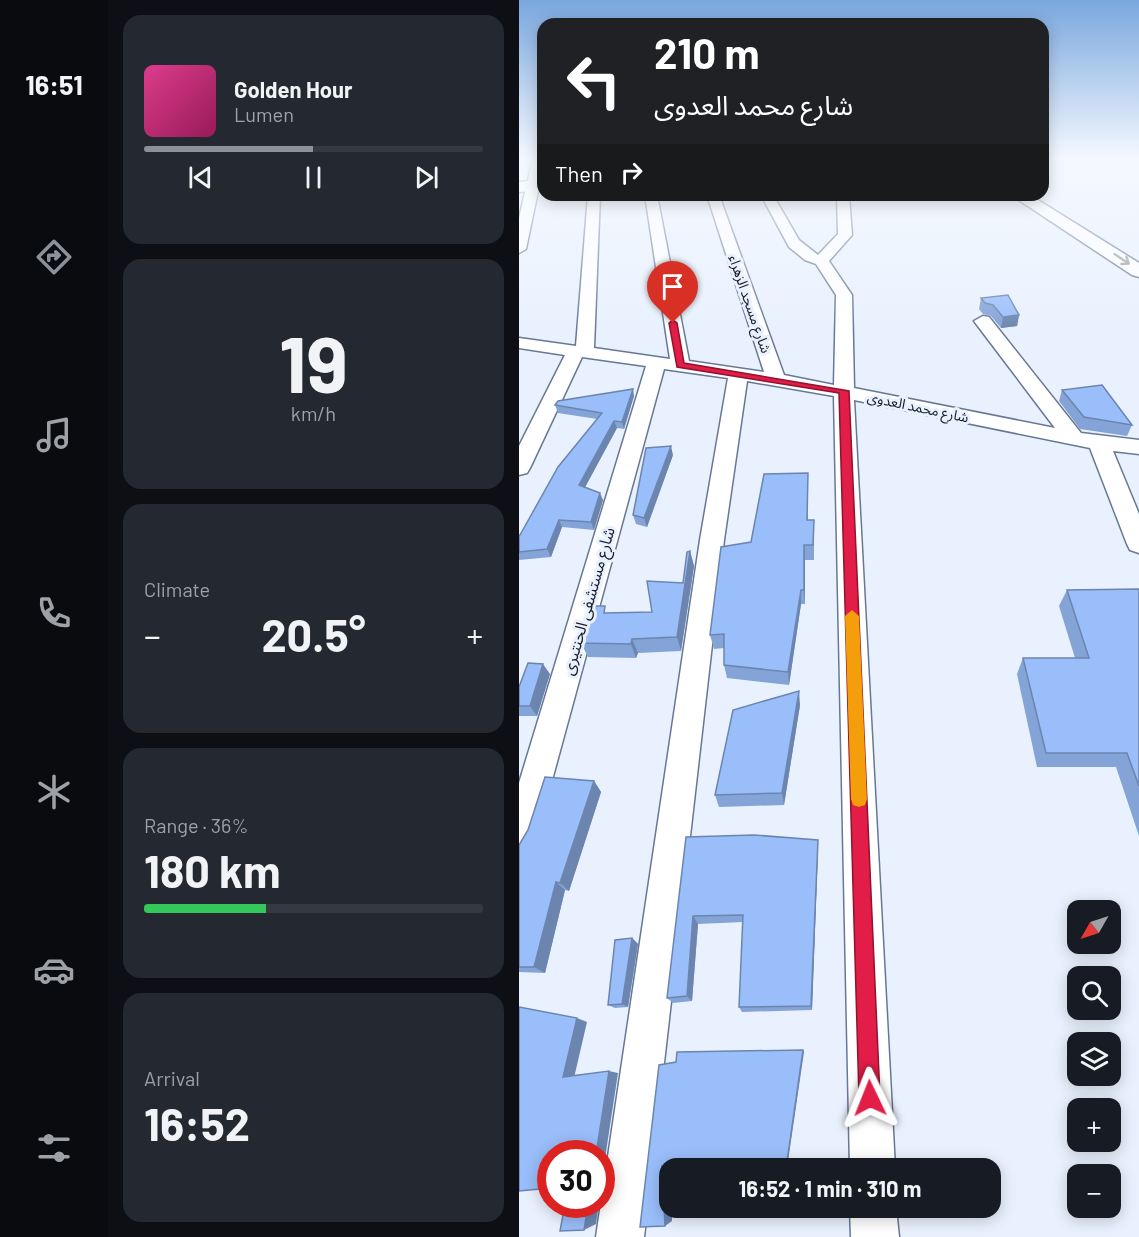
<!DOCTYPE html>
<html lang="en">
<head>
<meta charset="utf-8">
<style>
  :root { --surface:#171b24; --page:#242831; --text:#f1f3f6; --muted:#9ea1a6; --line:#363941; --accent:#8c9099 }
  body { margin:0; font-family:Barlow,"Noto Sans Arabic",sans-serif; background:var(--page); color:var(--text); height:100vh; display:flex; flex-direction:column; font-size:22px; white-space:nowrap }
  * { box-sizing:border-box; margin:0 }
  p { font-size:20px; color:var(--muted) }
  .icon { flex:none; width:33px; height:33px; fill:none; stroke:currentColor; stroke-width:2; stroke-linecap:round; stroke-linejoin:round }
  .map { position:relative; flex:1; overflow:hidden }
  .sheet { display:flex; flex-direction:column; gap:15px; padding:15px; background:#0d0f14; width:411px }
  .sheet>* { flex:none }
  .guide { position:absolute; left:18px; top:18px; width:512px; height:183px; border-radius:18px; box-shadow:0 3px 15px #0003; background:#202124; color:#fff; overflow:hidden }
  .needle { width:39px; rotate:231deg }
  .tools { position:absolute; left:548px; top:900px; display:grid; gap:12px }
  .tools a { display:grid; place-items:center; width:54px; height:54px; border-radius:12px; background:var(--surface); box-shadow:0 3px 15px #0003; font-size:30px }
  .speed { position:absolute; left:18px; top:1140px; display:flex; gap:12px; font-size:30px; font-weight:700; text-align:center }
  .speed>* { display:grid; place-content:center; width:78px; height:78px; border-radius:50%; background:var(--surface); box-shadow:0 3px 15px #0003; line-height:1 }
  .speed .limit { border:9px solid #d22; background:#fff; color:#111 }
  .pin { position:absolute; display:grid; place-items:center; width:51px; height:51px; color:#fff; margin:-62px -26px; border-radius:50% 50% 50% 0; rotate:-45deg; box-shadow:0 0 6px #0007 }
  .pin .icon { rotate:45deg }
  .me { position:absolute; width:66px; margin:-33px; rotate:358deg; stroke-linejoin:round; filter:drop-shadow(0 0 4px #0008) }
  .turn { display:flex; align-items:center; gap:21px; height:126px; padding:0 18px; font-size:27px }
  .turn .icon { width:78px; height:78px; stroke-width:2.5 }
  .turn b { display:block; font-size:42px; line-height:51px }
  .then { display:flex; align-items:center; height:57px; padding:0 18px; background:#0003; gap:12px; font-size:22px }
  .big { font-size:45px; font-weight:700; line-height:1.1 }
  .sheet .card { flex:1; display:flex; flex-direction:column; justify-content:center; gap:9px; min-width:0; padding:0 21px; border-radius:18px; background:var(--page) }
  .sheet .dial { align-items:center; gap:0 }
  .dial b { font-size:78px; line-height:1 }
  .song { display:flex; align-items:center; gap:18px }
  .cover { width:72px; height:72px; border-radius:9px; background:linear-gradient(135deg,hsl(330 70% 55%),hsl(330 70% 35%)) }
  .played { height:6px; border-radius:3px; background:linear-gradient(90deg,var(--accent) 50%,var(--line) 50%) }
  .keys { display:flex; justify-content:space-around; direction:ltr }
  .heat { display:flex; justify-content:space-between; align-items:center; font-size:33px; direction:ltr }
  .charge { height:9px; border-radius:4px; background:linear-gradient(90deg,#34c759 36%,var(--line) 0) }
  .trip { position:absolute; left:140px; top:1158px; width:342px; height:60px; border-radius:18px; background:var(--surface); box-shadow:0 3px 15px #0003; font-weight:700; line-height:60px; text-align:center }
  main { display:flex; flex:1; min-height:0 }
  .tabs { display:flex; flex-direction:column; width:108px; justify-content:space-around; align-items:center; background:#090b0e; color:var(--muted) }
  .tabs .icon { width:42px; height:42px }
  .tabs .on { color:var(--accent) }
  .tabs b { font-size:27px; color:var(--text) }
  .map>svg:first-child { display:block }
</style>
</head>
<body>
<main>
<nav class="tabs">
<b>16:51</b>
<svg class="icon on" aria-label="directions" viewBox="0 0 24 24"><path d="M12 3l9 9-9 9-9-9zM9 14v-3h6M13 9l2 2-2 2"/></svg>
<svg class="icon" aria-label="music" viewBox="0 0 24 24"><path d="M9 18V5l10-2v13"/><circle cx="6" cy="18" r="3"/><circle cx="16" cy="16" r="3"/></svg>
<svg class="icon" aria-label="phone" viewBox="0 0 24 24"><path d="M5 4h4l2 5-3 2q2 4 5 5l2-3 5 2v4C11 20 4 13 5 4z"/></svg>
<svg class="icon" aria-label="climate" viewBox="0 0 24 24"><path d="M12 3v18M4 7l16 10M4 17L20 7"/></svg>
<svg class="icon" aria-label="car" viewBox="0 0 24 24"><path d="M5 17H2v-5l4-1 3-4h7l3 4 3 1v5h-3M9 17h6M6 11h13"/><circle cx="7" cy="17" r="2"/><circle cx="17" cy="17" r="2"/></svg>
<svg class="icon" aria-label="filters" viewBox="0 0 24 24"><path d="M4 7h16M4 17h16"/><circle cx="9" cy="7" r="2"/><circle cx="15" cy="17" r="2"/></svg>
</nav>
<section class="sheet">
<div class="card">
<div class="song"><i class="cover"></i><div><b>Golden Hour</b><p>Lumen</p></div></div>
<div class="played"></div>
<div class="keys"><svg class="icon" aria-label="previous" viewBox="0 0 24 24"><path d="M18 5L8 12l10 7zM5 5v14"/></svg><svg class="icon" aria-label="pause" viewBox="0 0 24 24"><path d="M8 5v14M16 5v14"/></svg><svg class="icon" aria-label="next" viewBox="0 0 24 24"><path d="M6 5l10 7-10 7zM19 5v14"/></svg></div>
</div>
<div class="card dial"><b>19</b><p>km/h</p></div>
<div class="card"><p>Climate</p>
<div class="heat"><a>−</a><b class="big">20.5°</b><a>+</a></div>
</div>
<div class="card"><p>Range · 36%</p><b class="big">180 km</b><div class="charge"></div></div>
<div class="card"><p>Arrival</p><b class="big">16:52</b></div>
</section>
<div class="map">
<svg width="620" height="1237" viewBox="0 0 620 1237">
  <rect width="100%" height="100%" fill="#e9f1fe"/>
  <g fill="none" stroke-linecap="round" stroke-linejoin="round">
    <!-- street casing -->
    <g stroke="#677894" stroke-width="3">
      <g id="street">
        <polygon points="14,158 24,158 24,167 7,249 0,253 0,218"/>
        <polygon points="69,195 81,195 75,348 151,359 126,195 138,195 170,361 245,372 188,195 200,195 265,375 315,385 317,295 297,264 286,260 270,247 242,195 254,195 280,240 299,255 319,234 318,195 330,195 333,235 310,261 333,295 335,388 536,428 455,321 464,316 470,317 562,433 620,440 620,454 594,451 620,514 620,553 611,550 608,544 571,448 335,400 376,1168 331,1168 315,396 228,381 205,540 125,1237 77,1237 181,540 209,378 145,369 17,839 12,851 0,856 0,783 127,366 63,357 11,468 8,473 0,475 0,446 46,355 0,348 0,338 57,346"/>
        <polygon points="331,1208 377,1208 380,1237 332,1237"/>
      </g>
    </g>
    <!-- secondary casing -->
    <g stroke="#677894" stroke-width="3">
      <polygon id="secondary" points="24,180 24,190 0,192 0,182"/>
    </g>
    <!-- highway casing -->
    <g stroke="#677894" stroke-width="3">
      <polygon id="highway" points="492,195 511,195 620,263 620,277 613,275"/>
    </g>
    <!-- street -->
    <use href="#street" fill="#fff" fill-rule="evenodd"/>
    <!-- secondary -->
    <use href="#secondary" fill="#fff" fill-rule="evenodd"/>
    <!-- highway -->
    <use href="#highway" fill="#fff" fill-rule="evenodd"/>
  </g>
  <!-- wall -->
  <g fill="#84a3d7">
    <polygon points="462,298 500,315 498,326 482,328 472,316 464,314 460,309"/>
    <polygon points="543,390 613,425 608,436 561,429 540,401"/>
    <polygon points="115,396 105,429 98,428 66,487 84,500 75,530 43,527 32,557 0,560 0,535 1,535 78,419 39,413 36,405"/>
    <polygon points="154,455 128,527 117,524 114,515"/>
    <polygon points="289,473 289,520 295,535 295,560 286,560 286,604 282,604 270,685 208,678 205,665 205,648 195,649 191,635 232,542"/>
    <polygon points="171,551 175,566 162,651 119,653 117,658 69,657 62,643 89,613 133,612 164,583"/>
    <polygon points="620,589 620,836 597,767 518,767 498,674 504,658 556,658 540,606 548,590"/>
    <polygon points="31,674 18,716 0,716 0,687"/>
    <polygon points="281,705 265,805 200,807 196,795"/>
    <polygon points="75,781 82,792 50,891 46,890 26,973 0,972 0,845"/>
    <polygon points="167,837 299,849 293,1010 223,1012 220,1007 224,922 179,924 173,1001 154,1003 148,998"/>
    <polygon points="113,938 119,944 109,1007 96,1008 89,1005"/>
  </g>
  <!-- shaded-wall -->
  <g fill="#6c85af">
    <polygon points="500,315 498,326 482,328 484,317"/>
    <polygon points="114,389 115,396 105,429 103,422"/>
    <polygon points="95,421 98,428 63,493 60,485"/>
    <polygon points="152,446 154,455 128,527 125,518"/>
    <polygon points="81,493 84,500 75,530 72,522"/>
    <polygon points="40,520 43,527 32,557 28,549"/>
    <polygon points="285,545 286,560 286,604 285,590"/>
    <polygon points="171,551 175,566 162,651 158,637"/>
    <polygon points="282,590 282,604 270,685 269,672"/>
    <polygon points="113,639 119,653 117,658 112,644"/>
    <polygon points="24,664 31,674 18,716 11,706"/>
    <polygon points="280,691 281,705 265,805 263,793"/>
    <polygon points="75,781 82,792 50,891 41,883"/>
    <polygon points="299,840 299,849 293,1010 292,1006"/>
    <polygon points="37,882 46,890 26,973 15,967"/>
    <polygon points="174,916 179,924 173,1001 168,996"/>
    <polygon points="113,938 119,944 109,1007 103,1004"/>
    <polygon points="58,1018 68,1022 55,1078 44,1077"/>
    <polygon points="284,1050 285,1052 268,1168 267,1168"/>
    <polygon points="90,1071 99,1073 82,1185 82,1154 77,1154"/>
    <polygon points="151,1163 150,1208 153,1208 153,1221 146,1226 143,1166"/>
    <polygon points="69,1204 80,1204 77,1224 65,1230"/>
  </g>
  <!-- building -->
  <g fill="#9abefa" stroke="#6c85af" stroke-width="1.5">
    <polygon points="489,295 500,315 484,317 474,305 466,303 462,298"/>
    <polygon points="583,385 613,425 565,417 543,390"/>
    <polygon points="114,389 103,422 95,421 60,485 81,493 72,522 40,520 28,549 0,552 0,535 1,535 39,467 83,413 36,405 39,401"/>
    <polygon points="152,446 125,518 114,515 127,448"/>
    <polygon points="289,473 288,520 295,520 294,545 285,545 285,590 282,590 269,672 205,665 205,634 191,635 202,547 232,542 245,474"/>
    <polygon points="171,551 158,637 113,639 112,644 62,643 72,606 86,606 85,613 133,612 128,581 164,583 168,552"/>
    <polygon points="620,589 620,786 608,753 527,753 504,658 570,658 548,590"/>
    <polygon points="9,663 24,664 11,706 0,706 0,687"/>
    <polygon points="280,691 263,793 196,795 214,710"/>
    <polygon points="26,777 75,781 41,883 37,882 15,967 0,967 0,845 9,830"/>
    <polygon points="235,835 299,840 292,1006 220,1007 224,915 174,916 168,996 148,998 167,837"/>
    <polygon points="113,938 103,1004 89,1005 96,940"/>
    <polygon points="0,1007 58,1018 44,1077 90,1071 77,1154 32,1154 32,1188 0,1191"/>
    <polygon points="284,1050 267,1168 179,1168 143,1166 146,1226 121,1227 140,1065 157,1062 158,1052"/>
    <polygon points="46,1204 69,1204 65,1230 41,1231"/>
  </g>
  <!-- one-way arrows -->
  <defs><path id="oneway-shaft" d="M-6 0H5M1.5-3L5.5 0L1.5 3" fill="none" stroke-width="1.6" stroke-linecap="round" stroke-linejoin="round" transform="scale(1.5)"/></defs>
  <use stroke="#979a9f" href="#oneway-shaft" transform="translate(603 259) rotate(34)"/>
  <!-- sky -->
  <linearGradient id="sky" x2="0" y2="1"><stop stop-color="#79a7de"/><stop offset="0.48" stop-color="#f5f9ff"/><stop offset="1" stop-color="#f5f9ff" stop-opacity="0"/></linearGradient>
  <rect width="620" height="332" fill="url(#sky)"/>
  <!-- route -->
  <polygon fill="#e11d48" stroke="#92132f" stroke-width="1.5" points="154,320 158,323 165,363 330,391 361,1098 358,1106 351,1109 343,1106 340,1098 320,393 158,367 150,323"/>
  <!-- slow -->
  <polygon fill="#f59e0b" points="333,610 340,616 348,799 346,805 340,807 334,805 332,799 326,616"/>
  <g text-anchor="middle" stroke-width="6" stroke-linejoin="round" paint-order="stroke">
    <!-- far-street labels -->
    <g font-size="14" fill="#171e29" stroke="#e9f1fe">
      <text transform="translate(231 304) rotate(71)" y="5">شارع مسجد الزهراء</text>
      <text transform="translate(399 407) rotate(12)" y="5">شارع محمد العدوى</text>
    </g>
    <!-- street labels -->
    <g font-size="16" fill="#171e29" stroke="#e9f1fe">
      <text transform="translate(69 601) rotate(-74)" y="6">شارع مستشفى الحنتيرى</text>
    </g>
  </g>
</svg>
<div class="tools">
<a><svg class="needle" viewBox="-14 -14 28 28"><path d="M0-13l5 13h-10z" fill="#e53935"/><path d="M0 13l5-13h-10z" fill="#9ea1a6"/></svg></a>
<a><svg class="icon" aria-label="search" viewBox="0 0 24 24"><circle cx="10" cy="10" r="6"/><path d="M15 15l6 6"/></svg></a>
<a><svg class="icon" aria-label="layers" viewBox="0 0 24 24"><path d="M12 4l9 5-9 5-9-5zM3 14l9 5 9-5"/></svg></a>
<a>+</a>
<a>−</a>
</div>
<div class="speed"><div class="limit">30</div></div>
<div class="pin" style="left:154px;top:323px;background:#d93025"><svg class="icon" aria-label="arrive" viewBox="0 0 24 24"><path d="M6 21V4h12l-3 4 3 4H6"/></svg></div>
<svg class="me" style="left:351px;top:1098px" viewBox="-20 -20 40 40"><path d="M0-17L14 15 0 8-14 15z" fill="#e11d48" stroke="#fff" stroke-width="4"/></svg>
<div class="trip">16:52 · 1 min · 310 m</div>
<div class="guide">
<div class="turn"><svg class="icon" aria-label="left" viewBox="0 0 24 24"><path d="M17 20v-9H6M10 6l-5 5 5 5"/></svg><div><b>210 m</b>شارع محمد العدوى</div></div>
<div class="then">Then<svg class="icon" aria-label="right" viewBox="0 0 24 24"><path d="M7 20v-9h11M14 6l5 5-5 5"/></svg></div>
</div>
</div>
</main>
</body>
</html>
